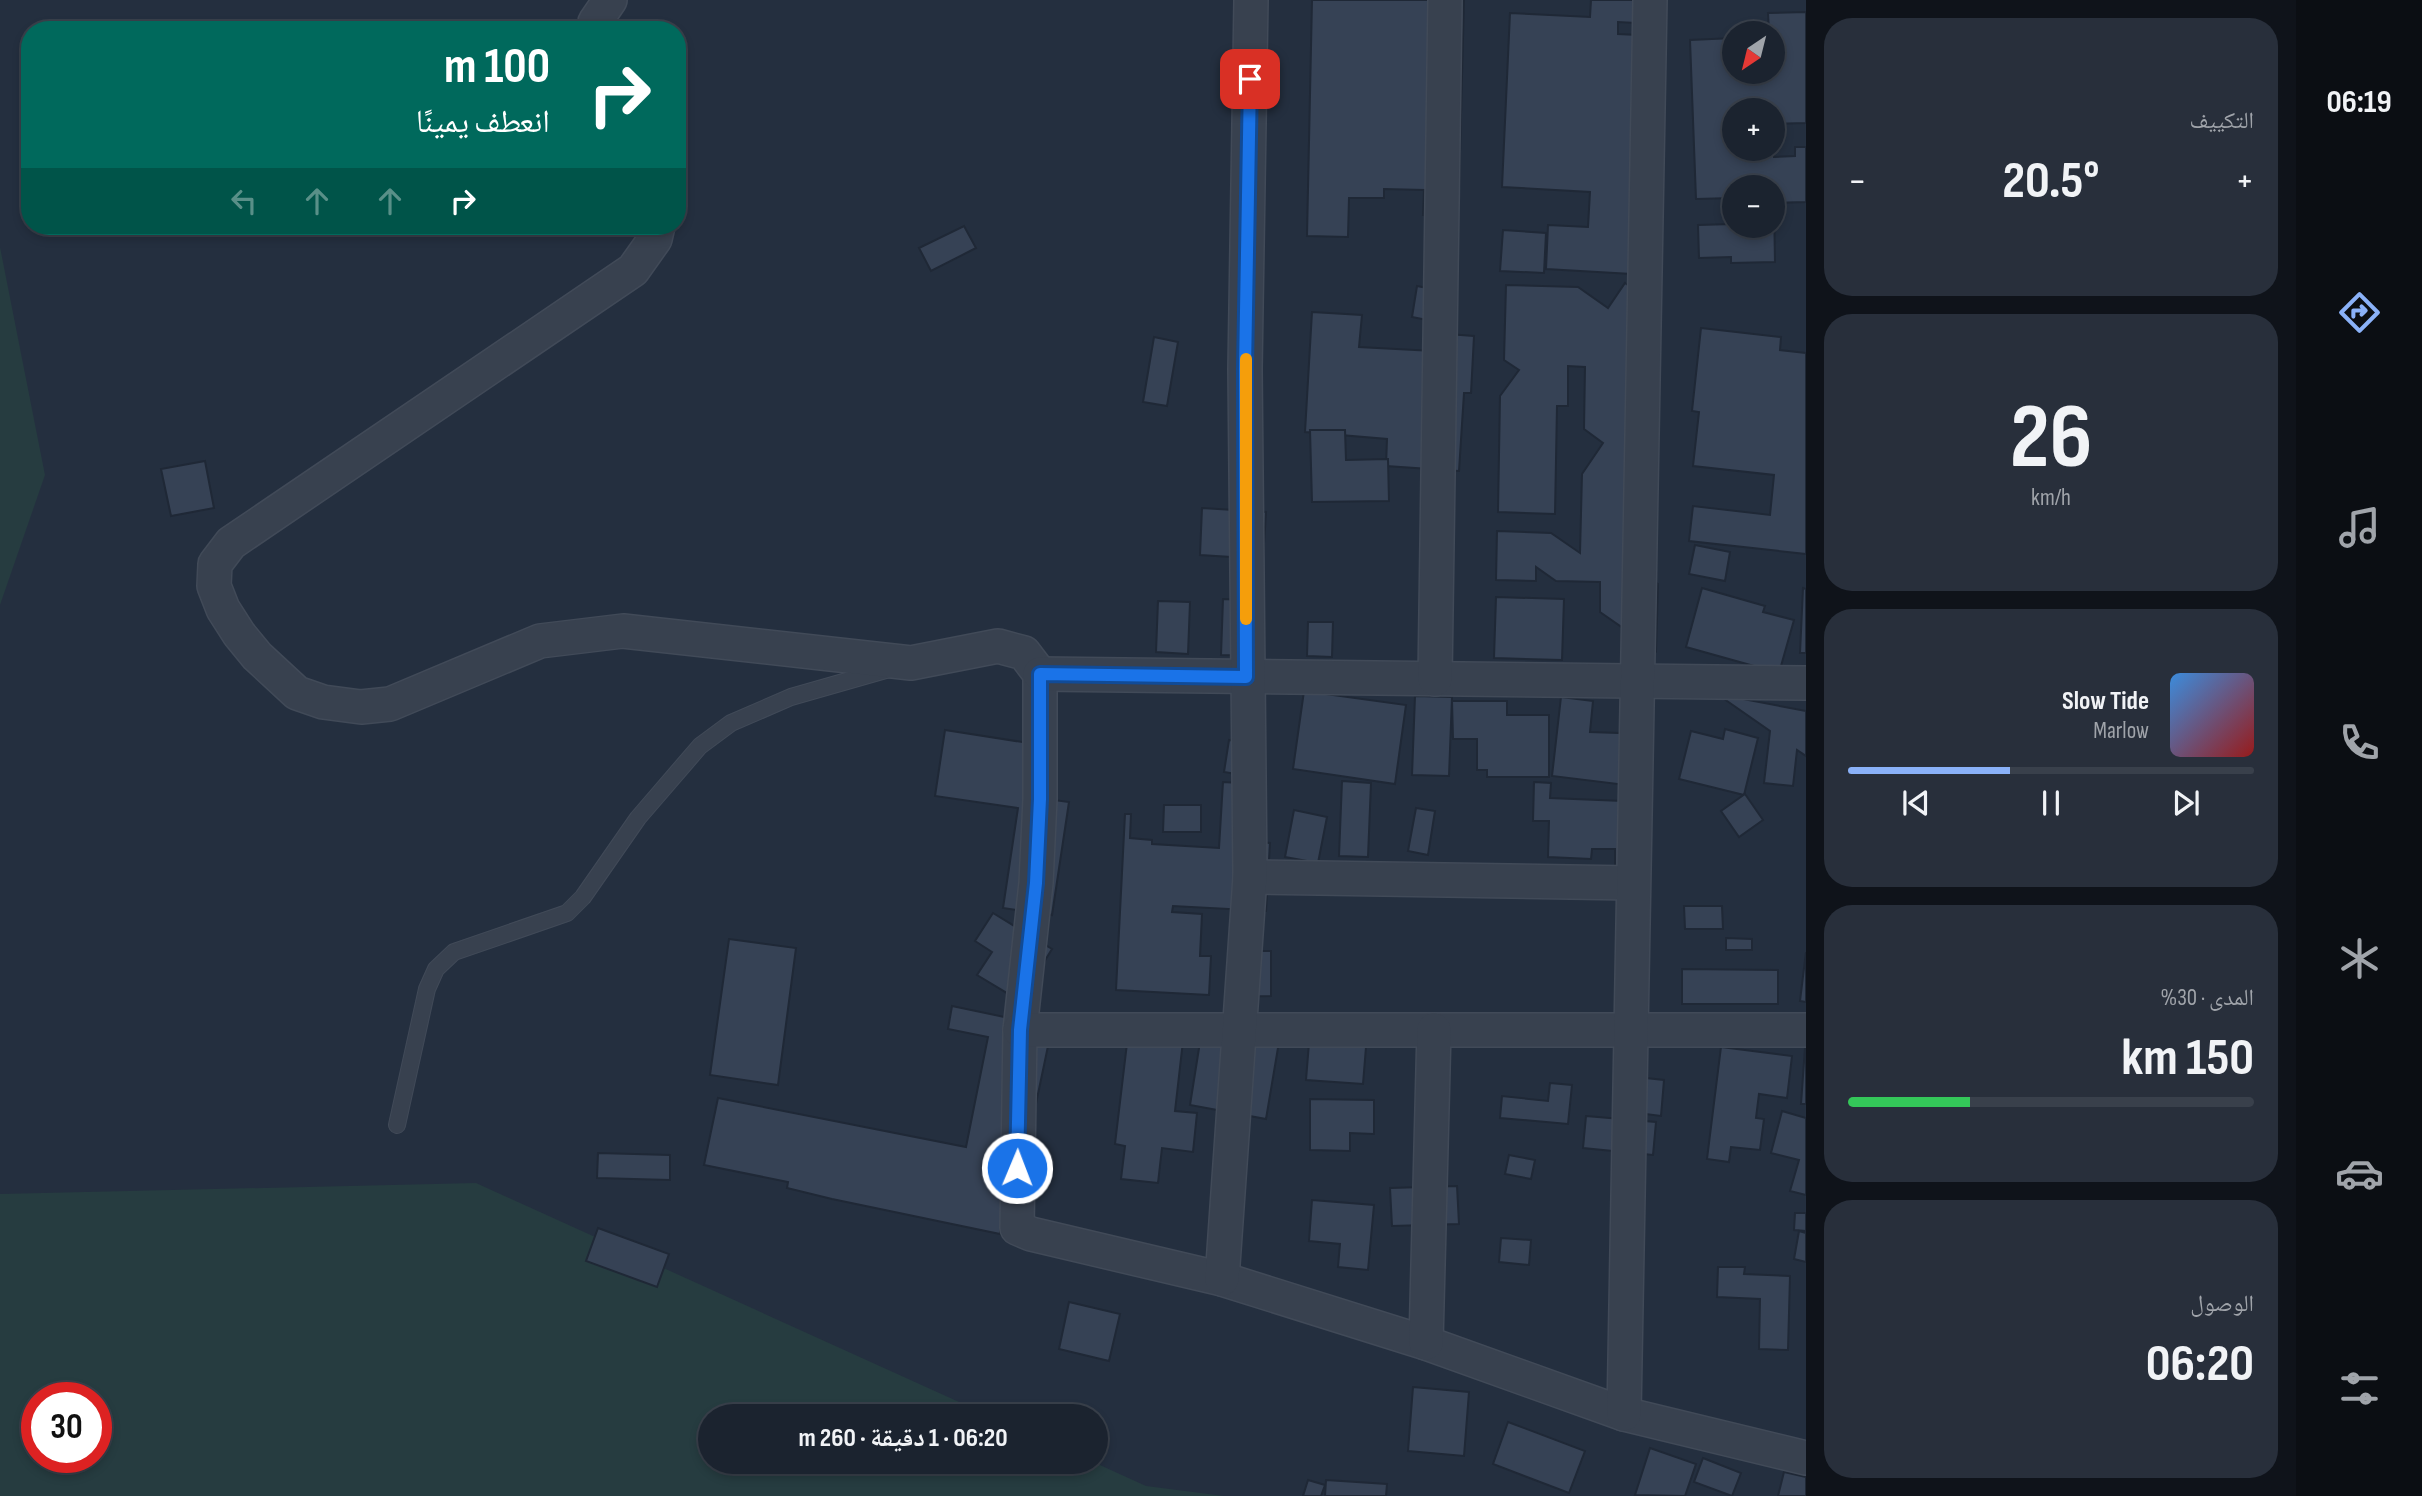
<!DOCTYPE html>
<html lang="ar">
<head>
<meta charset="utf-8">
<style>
  :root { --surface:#1b232f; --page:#282f3b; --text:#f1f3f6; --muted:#a0a4aa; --line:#39404b; --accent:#8ab1f8 }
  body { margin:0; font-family:"Sofia Sans Condensed","Noto Naskh Arabic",sans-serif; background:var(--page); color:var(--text); direction:rtl; height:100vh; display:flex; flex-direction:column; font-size:26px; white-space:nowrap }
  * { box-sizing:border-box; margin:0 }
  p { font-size:23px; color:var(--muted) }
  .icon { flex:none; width:38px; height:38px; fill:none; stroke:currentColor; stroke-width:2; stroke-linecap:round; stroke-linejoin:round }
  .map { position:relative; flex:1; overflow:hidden; direction:ltr }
  .panel { display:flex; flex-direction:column; gap:18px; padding:18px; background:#0f131a; width:490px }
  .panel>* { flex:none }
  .guide { position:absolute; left:21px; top:21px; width:665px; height:214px; border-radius:28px; box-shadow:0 4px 10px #0003,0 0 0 2px var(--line); direction:rtl; background:#00695c; color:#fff; overflow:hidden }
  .needle { width:46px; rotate:215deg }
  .fabs { position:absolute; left:1722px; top:21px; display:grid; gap:14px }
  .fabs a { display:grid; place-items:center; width:63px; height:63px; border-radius:50%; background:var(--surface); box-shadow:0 4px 10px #0003,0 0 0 2px var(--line); font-size:35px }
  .speed { position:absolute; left:21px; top:1382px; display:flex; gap:14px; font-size:35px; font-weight:700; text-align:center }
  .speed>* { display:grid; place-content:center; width:91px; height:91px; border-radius:50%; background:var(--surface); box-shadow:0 4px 10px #0003,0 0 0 2px var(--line); line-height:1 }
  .speed .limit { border:10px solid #d22; background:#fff; color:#111 }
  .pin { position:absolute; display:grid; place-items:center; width:60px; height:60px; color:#fff; margin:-30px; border-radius:14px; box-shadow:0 4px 10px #0006 }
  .me { position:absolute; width:77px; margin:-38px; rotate:1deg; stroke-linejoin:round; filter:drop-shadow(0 0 5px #0008) }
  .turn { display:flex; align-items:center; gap:24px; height:147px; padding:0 21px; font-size:32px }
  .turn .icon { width:91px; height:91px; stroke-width:2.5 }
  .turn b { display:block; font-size:49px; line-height:60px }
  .lanes { display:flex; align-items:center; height:66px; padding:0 21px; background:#0003; justify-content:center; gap:35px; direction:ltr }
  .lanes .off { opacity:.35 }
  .big { font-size:52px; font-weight:700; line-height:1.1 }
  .panel .card { flex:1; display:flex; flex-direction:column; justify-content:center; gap:10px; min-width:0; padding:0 24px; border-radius:28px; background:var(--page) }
  .panel .dial { align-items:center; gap:0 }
  .dial b { font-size:91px; line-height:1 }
  .song { display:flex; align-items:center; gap:21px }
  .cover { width:84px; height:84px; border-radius:10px; background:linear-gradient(135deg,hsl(210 70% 55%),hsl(0 70% 35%)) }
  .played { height:7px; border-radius:4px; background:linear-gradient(90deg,var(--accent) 40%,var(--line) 40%) }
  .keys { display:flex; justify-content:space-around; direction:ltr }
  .heat { display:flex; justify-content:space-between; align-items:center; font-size:38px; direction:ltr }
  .charge { height:10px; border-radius:5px; background:linear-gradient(90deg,#34c759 30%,var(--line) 0) }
  .trip { position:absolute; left:698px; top:1404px; width:410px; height:70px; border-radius:35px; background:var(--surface); box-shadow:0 4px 10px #0003,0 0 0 2px var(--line); font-weight:700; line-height:70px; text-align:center; direction:rtl }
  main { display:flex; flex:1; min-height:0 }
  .dock { display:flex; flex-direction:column; width:126px; justify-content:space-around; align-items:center; background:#0b0e13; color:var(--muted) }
  .dock .icon { width:49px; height:49px }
  .dock .active { color:var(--accent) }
  .dock b { font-size:32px; color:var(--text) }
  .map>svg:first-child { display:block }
</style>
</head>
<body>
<main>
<nav class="dock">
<b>06:19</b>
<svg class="icon active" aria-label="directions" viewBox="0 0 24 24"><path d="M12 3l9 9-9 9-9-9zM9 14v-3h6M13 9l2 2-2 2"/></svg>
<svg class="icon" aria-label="music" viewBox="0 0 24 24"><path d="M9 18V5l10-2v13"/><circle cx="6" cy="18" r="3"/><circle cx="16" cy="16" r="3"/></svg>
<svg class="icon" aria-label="phone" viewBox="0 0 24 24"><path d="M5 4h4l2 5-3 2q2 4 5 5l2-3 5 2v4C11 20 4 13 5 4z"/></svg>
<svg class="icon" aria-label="climate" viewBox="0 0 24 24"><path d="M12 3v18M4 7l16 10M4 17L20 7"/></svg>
<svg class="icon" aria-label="car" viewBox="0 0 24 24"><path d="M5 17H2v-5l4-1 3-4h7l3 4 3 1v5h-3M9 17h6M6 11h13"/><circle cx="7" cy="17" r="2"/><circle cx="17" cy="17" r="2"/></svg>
<svg class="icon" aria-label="filters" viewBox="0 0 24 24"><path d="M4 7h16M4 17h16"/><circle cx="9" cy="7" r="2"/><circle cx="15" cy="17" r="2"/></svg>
</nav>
<section class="panel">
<div class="card"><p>التكييف</p>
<div class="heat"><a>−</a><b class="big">20.5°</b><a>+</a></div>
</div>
<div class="card dial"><b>26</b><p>km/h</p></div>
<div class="card">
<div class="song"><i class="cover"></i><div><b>Slow Tide</b><p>Marlow</p></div></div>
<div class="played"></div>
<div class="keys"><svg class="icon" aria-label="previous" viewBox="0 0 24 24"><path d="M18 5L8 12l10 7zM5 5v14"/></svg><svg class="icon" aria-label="pause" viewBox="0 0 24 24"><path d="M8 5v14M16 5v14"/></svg><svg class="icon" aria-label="next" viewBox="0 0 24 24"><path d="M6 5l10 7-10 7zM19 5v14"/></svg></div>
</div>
<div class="card"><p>المدى · 30%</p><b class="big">150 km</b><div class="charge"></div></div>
<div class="card"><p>الوصول</p><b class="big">06:20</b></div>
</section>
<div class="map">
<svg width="1806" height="1496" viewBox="0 0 1806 1496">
  <rect width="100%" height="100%" fill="#242f3f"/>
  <!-- green -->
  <g fill="#263c40" fill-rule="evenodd">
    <polygon points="0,247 45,475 0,605"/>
    <path d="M476,1183L990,1416H710V1461H1091L1146,1486L1224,1496H0V1194ZM37,1398H96V1458H37Z"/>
  </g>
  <!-- building -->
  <g fill="#364255" stroke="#1f2836" stroke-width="2" fill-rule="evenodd">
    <polygon points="1312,0 1464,0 1459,190 1431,189 1430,215 1423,215 1424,190 1384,189 1384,198 1349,198 1348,237 1307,236"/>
    <polygon points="1591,0 1656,0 1655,24 1618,22 1618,34 1660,36 1649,275 1546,269 1548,225 1588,227 1590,192 1502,187 1510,13 1590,17"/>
    <path d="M1806,12V123L1773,124L1774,157L1795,156V147H1806V202L1774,203L1775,262L1731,263V257L1699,258L1698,225L1732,224V198L1696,199L1690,40L1734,38V72H1773V33H1769L1768,13ZM1734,110H1773V149H1734ZM1734,187H1773V226H1734Z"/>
    <polygon points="964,226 976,248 931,271 919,248"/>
    <polygon points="1503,230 1546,233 1544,273 1500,271"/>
    <polygon points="1625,283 1658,306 1652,580 1658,584 1656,651 1600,612 1600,582 1556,581 1536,567 1536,581 1496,580 1497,531 1551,533 1580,553 1582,474 1603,443 1584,429 1585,367 1568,366 1568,406 1557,406 1555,514 1498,512 1500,396 1519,370 1504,360 1506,285 1578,287 1608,308"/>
    <polygon points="1417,286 1453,293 1447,324 1412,317"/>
    <polygon points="1312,312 1362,315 1359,347 1433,351 1434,333 1474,336 1471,393 1464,393 1459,471 1386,466 1387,439 1305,432"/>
    <polygon points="1701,328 1781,337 1780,350 1806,353 1806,554 1689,541 1693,506 1770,515 1774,475 1693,466 1699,412 1692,411"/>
    <polygon points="1154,337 1178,342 1167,406 1143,402"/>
    <polygon points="1310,430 1345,430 1346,460 1388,459 1389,501 1312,502"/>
    <polygon points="205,461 214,508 171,516 161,469"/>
    <polygon points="1202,508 1266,512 1263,559 1200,555"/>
    <polygon points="1695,545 1730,552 1725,581 1689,574"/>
    <polygon points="1702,588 1765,606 1763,612 1794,620 1779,673 1686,647"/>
    <polygon points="1803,588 1806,589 1806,653 1800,653"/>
    <polygon points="1496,597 1564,599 1562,660 1494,658"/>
    <polygon points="1223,599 1263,601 1261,656 1221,655"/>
    <polygon points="1158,601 1190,602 1188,654 1156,652"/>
    <polygon points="1308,622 1333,622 1332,657 1307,656"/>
    <polygon points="1304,691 1406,705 1395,784 1293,769"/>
    <polygon points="1717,694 1806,711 1806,756 1797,750 1793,786 1764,783 1770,731"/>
    <polygon points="1415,696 1452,697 1449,776 1412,775"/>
    <polygon points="1561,697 1593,701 1590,732 1648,734 1642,787 1552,776"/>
    <polygon points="1452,701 1507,701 1507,715 1549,715 1549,777 1487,777 1487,770 1477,770 1477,739 1453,739"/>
    <polygon points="1725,729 1758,738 1744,795 1679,779 1691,731 1723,739"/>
    <polygon points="945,730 1054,747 1046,799 1069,802 1052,915 1003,908 1018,808 935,796"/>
    <polygon points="1229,740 1259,745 1254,777 1224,772"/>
    <polygon points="1342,781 1371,783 1368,857 1339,856"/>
    <polygon points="1223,782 1256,784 1253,842 1270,843 1266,911 1173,906 1172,912 1202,914 1200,956 1211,956 1209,995 1116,990 1125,814 1131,814 1130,838 1152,840 1152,844 1219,848"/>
    <polygon points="1534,782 1551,783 1550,798 1648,802 1646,866 1615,865 1615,849 1592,849 1591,859 1548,857 1549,821 1533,821"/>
    <polygon points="1745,794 1763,820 1739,837 1721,811"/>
    <polygon points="1164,805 1201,805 1201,832 1163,832"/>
    <polygon points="1416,808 1435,811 1428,855 1408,851"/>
    <polygon points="1294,810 1327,817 1318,863 1285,857"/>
    <polygon points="1684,906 1722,906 1723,929 1685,929"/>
    <polygon points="993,913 1052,949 1020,1001 977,975 992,952 975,941"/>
    <polygon points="1726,938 1752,939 1752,950 1726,950"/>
    <polygon points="729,939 796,948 778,1085 710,1075"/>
    <polygon points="1230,951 1271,951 1271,996 1231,997"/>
    <polygon points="1806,952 1806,1002 1800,1001"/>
    <polygon points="1682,969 1778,970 1778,1004 1682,1004"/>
    <polygon points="952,1006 1052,1027 1029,1137 1005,1132 997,1166 1013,1169 1000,1234 832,1199 787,1188 788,1182 704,1165 718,1098 966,1147 988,1037 948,1029"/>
    <polygon points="1203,1023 1280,1036 1266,1119 1190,1105"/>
    <polygon points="1128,1035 1183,1041 1175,1111 1197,1113 1193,1152 1162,1148 1158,1183 1121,1179 1125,1146 1115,1144"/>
    <polygon points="1309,1043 1366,1047 1363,1084 1306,1080"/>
    <polygon points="1721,1047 1792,1056 1787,1098 1759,1094 1756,1118 1764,1119 1760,1150 1731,1147 1729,1162 1707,1159"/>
    <polygon points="1805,1048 1806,1048 1806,1104 1801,1104"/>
    <polygon points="1627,1076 1664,1080 1661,1116 1622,1111"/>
    <polygon points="1550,1083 1572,1085 1568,1124 1500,1118 1502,1096 1548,1101"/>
    <polygon points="1310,1099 1374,1100 1374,1134 1350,1133 1350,1151 1310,1150"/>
    <polygon points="1782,1111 1806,1118 1806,1195 1790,1191 1799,1160 1771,1153"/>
    <polygon points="1586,1116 1656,1122 1653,1155 1583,1148"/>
    <polygon points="598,1153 670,1155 670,1180 597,1178"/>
    <polygon points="1509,1155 1535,1160 1531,1179 1505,1174"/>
    <polygon points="1457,1186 1459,1224 1392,1226 1390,1188"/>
    <polygon points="1312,1200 1374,1205 1368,1270 1338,1267 1340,1244 1309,1241"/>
    <polygon points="1795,1213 1806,1213 1806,1231 1794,1230"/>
    <polygon points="598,1228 669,1254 657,1287 586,1261"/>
    <polygon points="1799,1231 1806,1233 1806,1262 1794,1259"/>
    <polygon points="1501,1238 1531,1240 1529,1265 1499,1262"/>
    <polygon points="1718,1267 1745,1267 1744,1274 1790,1276 1788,1350 1759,1349 1760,1299 1717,1297"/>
    <polygon points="1069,1302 1120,1314 1109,1361 1059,1349"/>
    <polygon points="1413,1387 1469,1392 1464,1456 1408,1451"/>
    <polygon points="1508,1422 1585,1451 1569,1493 1493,1464"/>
    <polygon points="1650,1448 1696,1464 1685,1496 1635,1495"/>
    <polygon points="1703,1458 1741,1473 1732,1496 1694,1482"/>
    <polygon points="1784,1472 1806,1477 1806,1496 1778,1496"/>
    <polygon points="1308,1480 1325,1485 1321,1496 1303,1496"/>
    <polygon points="1326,1480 1387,1484 1386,1496 1325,1496"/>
  </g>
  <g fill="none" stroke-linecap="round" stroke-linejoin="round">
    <!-- lane casing -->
    <g stroke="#414a58" stroke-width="18">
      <polyline id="lane" points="397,1125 427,989 436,969 454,952 567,913 583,897 638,818 700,746 731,723 791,697 889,669"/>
    </g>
    <!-- street casing -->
    <g stroke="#414a58" stroke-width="36">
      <g id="street">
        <polyline points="595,30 595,22 610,0"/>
        <polyline points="658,226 655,239 633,270 231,543 215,564 214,586 223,609 239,634 257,656 297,693 323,702 361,707 390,704 540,641 623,631 911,663 998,646 1024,653 1040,674 1040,799 1036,883 1020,1030 1017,1228 1031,1234 1222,1279 1426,1343 1624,1414 1806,1458"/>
        <polyline points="1040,674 1806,683"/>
        <polyline points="1435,679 1445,0"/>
        <polyline points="1250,877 1633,883"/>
        <polyline points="1020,1030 1806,1030"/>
        <polyline points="1222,1279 1250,877 1245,369 1251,0"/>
        <polyline points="1426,1343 1434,1030"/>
        <polyline points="1624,1414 1650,0"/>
      </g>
    </g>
    <!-- lane -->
    <use href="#lane" stroke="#38414f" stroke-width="16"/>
    <!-- street -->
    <use href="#street" stroke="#38414f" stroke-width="33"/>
  </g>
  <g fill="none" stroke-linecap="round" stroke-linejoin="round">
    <!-- route casing -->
    <g stroke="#114b97" stroke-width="18">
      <polyline id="route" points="1017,1168 1020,1030 1036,883 1040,799 1040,674 1246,677 1245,369 1250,79"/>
    </g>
    <!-- route -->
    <use href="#route" stroke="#1a73e8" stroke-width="12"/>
    <!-- slow -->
    <polyline stroke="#f59e0b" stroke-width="12" points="1246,359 1246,619"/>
  </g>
</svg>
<div class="fabs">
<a><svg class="needle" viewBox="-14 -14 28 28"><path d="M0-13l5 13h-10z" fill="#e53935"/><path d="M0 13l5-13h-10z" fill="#a0a4aa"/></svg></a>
<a>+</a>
<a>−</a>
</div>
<div class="speed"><div class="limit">30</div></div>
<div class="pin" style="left:1250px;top:79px;background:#d93025"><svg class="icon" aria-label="arrive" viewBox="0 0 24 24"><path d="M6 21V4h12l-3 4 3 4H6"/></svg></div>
<svg class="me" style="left:1017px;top:1168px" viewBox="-20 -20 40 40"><circle r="17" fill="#1a73e8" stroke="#fff" stroke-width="3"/><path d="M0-11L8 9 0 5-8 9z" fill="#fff"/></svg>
<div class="trip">06:20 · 1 دقيقة · 260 m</div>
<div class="guide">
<div class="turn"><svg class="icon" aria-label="right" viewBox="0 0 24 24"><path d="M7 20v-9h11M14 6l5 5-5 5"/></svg><div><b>100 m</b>انعطف يمينًا</div></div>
<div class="lanes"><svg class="icon off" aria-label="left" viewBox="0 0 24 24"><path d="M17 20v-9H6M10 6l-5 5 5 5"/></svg><svg class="icon off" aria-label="ahead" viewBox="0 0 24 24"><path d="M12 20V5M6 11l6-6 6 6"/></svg><svg class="icon off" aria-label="ahead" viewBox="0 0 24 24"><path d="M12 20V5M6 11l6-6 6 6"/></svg><svg class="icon" aria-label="right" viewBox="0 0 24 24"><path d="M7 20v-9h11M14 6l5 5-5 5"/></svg></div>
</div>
</div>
</main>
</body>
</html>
